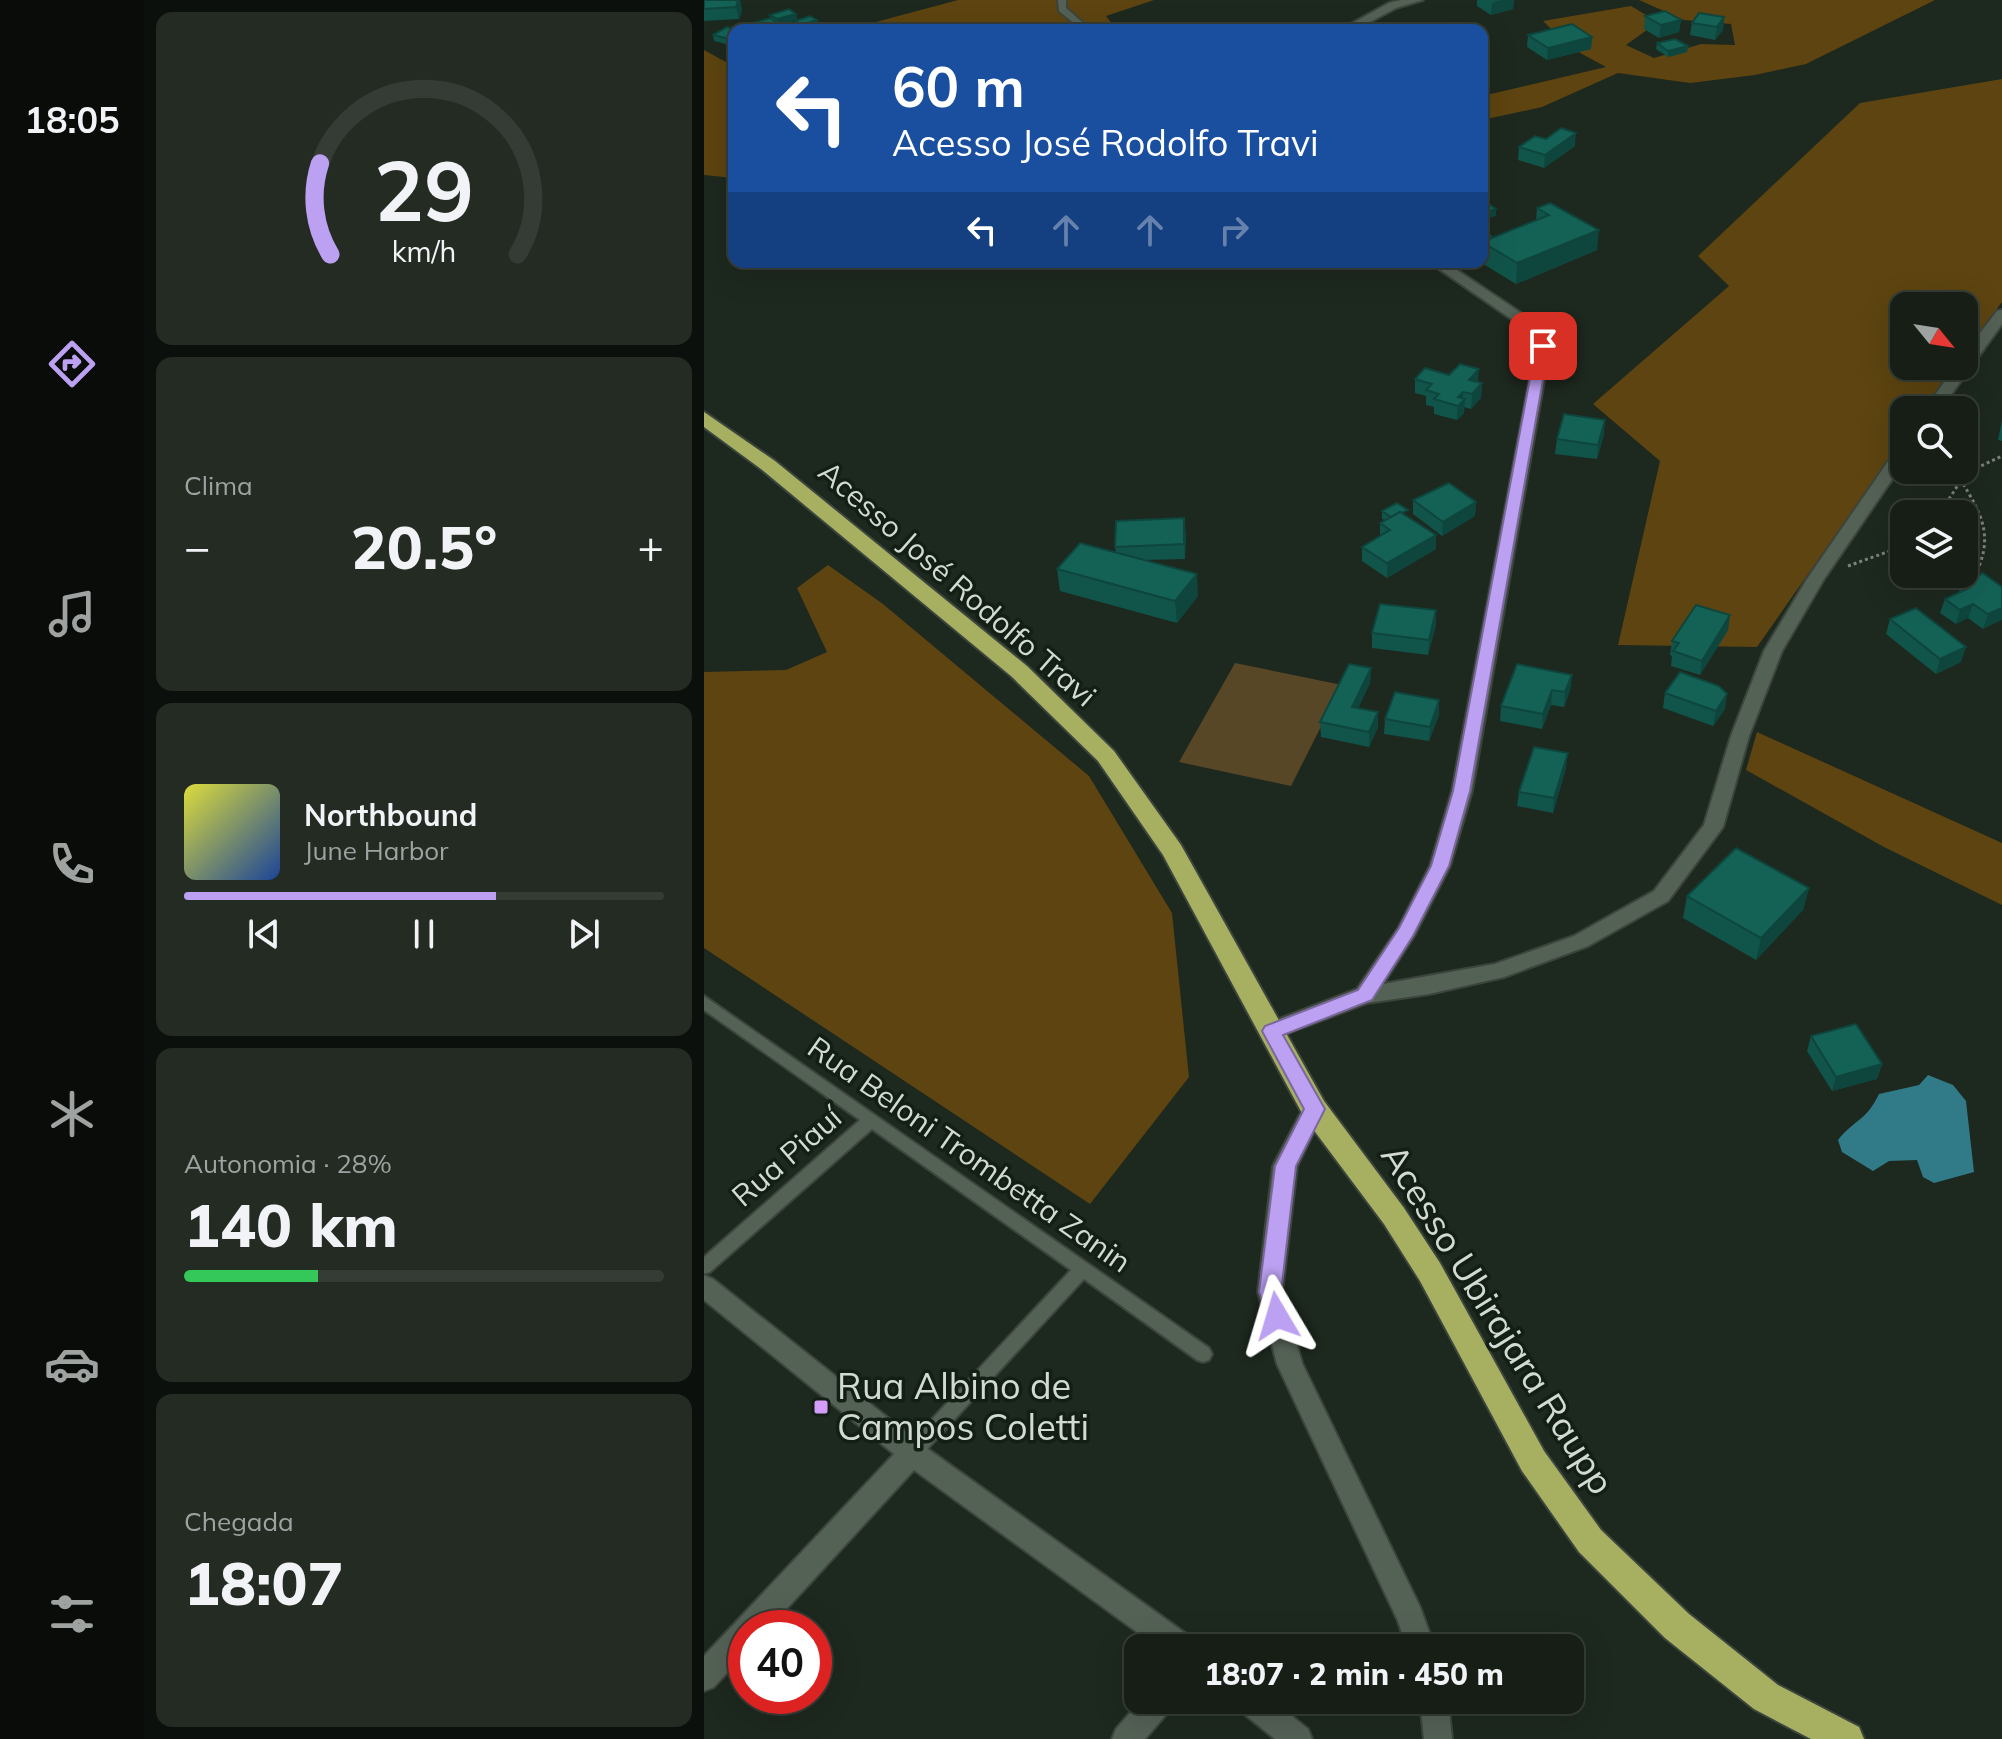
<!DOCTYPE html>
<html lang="pt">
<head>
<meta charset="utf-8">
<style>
  :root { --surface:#161e16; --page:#232b23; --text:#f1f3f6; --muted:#9ea2a1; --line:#353c35; --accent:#bca0f2 }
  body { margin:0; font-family:Mulish,sans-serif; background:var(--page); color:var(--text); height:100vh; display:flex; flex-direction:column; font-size:30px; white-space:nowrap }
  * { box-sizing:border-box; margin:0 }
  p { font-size:26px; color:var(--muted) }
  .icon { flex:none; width:44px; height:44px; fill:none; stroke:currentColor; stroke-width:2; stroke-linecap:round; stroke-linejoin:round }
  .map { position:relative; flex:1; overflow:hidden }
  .sheet { display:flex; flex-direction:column; gap:12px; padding:12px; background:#0c100c; width:560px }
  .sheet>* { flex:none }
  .hud { position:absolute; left:24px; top:24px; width:760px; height:244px; border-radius:16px; box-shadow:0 8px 32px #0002,0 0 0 2px var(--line); background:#1a4fa0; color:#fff; overflow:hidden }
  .needle { width:52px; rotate:120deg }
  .buttons { position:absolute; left:1186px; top:292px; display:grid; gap:16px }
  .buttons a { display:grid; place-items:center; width:88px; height:88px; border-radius:16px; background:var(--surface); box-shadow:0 8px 32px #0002,0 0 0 2px var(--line); font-size:40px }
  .speed { position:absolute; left:24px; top:1610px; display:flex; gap:16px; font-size:40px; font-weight:700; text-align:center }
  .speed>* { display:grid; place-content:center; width:104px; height:104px; border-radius:50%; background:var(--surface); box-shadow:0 8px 32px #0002,0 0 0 2px var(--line); line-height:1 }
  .speed .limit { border:12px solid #d22; background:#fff; color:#111 }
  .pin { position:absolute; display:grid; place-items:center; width:68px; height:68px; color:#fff; margin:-34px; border-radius:16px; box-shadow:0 4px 12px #0006 }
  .me { position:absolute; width:88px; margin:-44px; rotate:353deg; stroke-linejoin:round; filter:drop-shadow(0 0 6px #0008) }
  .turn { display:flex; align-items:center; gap:28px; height:168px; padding:0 32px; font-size:36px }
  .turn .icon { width:104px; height:104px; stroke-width:2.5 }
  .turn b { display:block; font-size:56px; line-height:68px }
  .lanes { display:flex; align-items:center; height:76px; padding:0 32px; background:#0003; justify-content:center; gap:40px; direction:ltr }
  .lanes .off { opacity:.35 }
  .big { font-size:60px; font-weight:800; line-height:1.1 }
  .sheet .tile { flex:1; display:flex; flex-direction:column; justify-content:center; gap:12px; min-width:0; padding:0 28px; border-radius:16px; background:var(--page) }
  .sheet .dial { align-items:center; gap:0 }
  .dial svg { height:208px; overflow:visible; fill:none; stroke:var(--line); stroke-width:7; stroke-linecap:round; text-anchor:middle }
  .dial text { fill:var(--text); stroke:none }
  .song { display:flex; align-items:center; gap:24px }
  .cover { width:96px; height:96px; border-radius:12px; background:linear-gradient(135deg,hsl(60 70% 55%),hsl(220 70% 35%)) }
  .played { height:8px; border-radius:4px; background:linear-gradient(90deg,var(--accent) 65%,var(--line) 65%) }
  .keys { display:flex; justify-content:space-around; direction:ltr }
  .heat { display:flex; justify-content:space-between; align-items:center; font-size:44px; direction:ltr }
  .charge { height:12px; border-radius:6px; background:linear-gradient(90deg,#34c759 28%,var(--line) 0) }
  .trip { position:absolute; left:420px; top:1634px; width:460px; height:80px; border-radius:16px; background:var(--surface); box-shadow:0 8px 32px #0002,0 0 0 2px var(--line); font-weight:800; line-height:80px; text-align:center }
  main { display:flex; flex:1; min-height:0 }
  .tabs { display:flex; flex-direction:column; width:144px; justify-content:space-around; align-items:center; background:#090c09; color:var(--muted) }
  .tabs .icon { width:56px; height:56px }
  .tabs .active { color:var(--accent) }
  .tabs b { font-size:36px; color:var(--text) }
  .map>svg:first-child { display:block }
</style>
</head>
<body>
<main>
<nav class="tabs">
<b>18:05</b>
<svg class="icon active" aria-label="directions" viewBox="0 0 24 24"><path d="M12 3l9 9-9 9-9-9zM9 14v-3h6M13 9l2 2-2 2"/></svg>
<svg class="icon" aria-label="music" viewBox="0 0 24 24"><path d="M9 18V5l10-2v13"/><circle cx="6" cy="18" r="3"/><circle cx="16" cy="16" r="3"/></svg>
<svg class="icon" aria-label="phone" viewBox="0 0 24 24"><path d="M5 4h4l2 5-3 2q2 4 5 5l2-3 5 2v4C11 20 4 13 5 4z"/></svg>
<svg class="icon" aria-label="climate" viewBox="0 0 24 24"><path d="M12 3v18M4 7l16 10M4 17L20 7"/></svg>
<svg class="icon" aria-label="car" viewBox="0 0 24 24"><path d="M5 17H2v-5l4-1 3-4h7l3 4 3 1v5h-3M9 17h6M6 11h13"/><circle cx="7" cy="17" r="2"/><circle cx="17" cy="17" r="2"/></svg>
<svg class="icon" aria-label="filters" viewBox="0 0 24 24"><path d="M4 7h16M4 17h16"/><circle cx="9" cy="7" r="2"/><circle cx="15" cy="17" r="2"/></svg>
</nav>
<section class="sheet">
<div class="tile dial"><svg viewBox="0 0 100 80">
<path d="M14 69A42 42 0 1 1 86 69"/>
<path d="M14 69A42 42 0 0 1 10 34" stroke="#bca0f2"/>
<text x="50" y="56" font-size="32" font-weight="700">29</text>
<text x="50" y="72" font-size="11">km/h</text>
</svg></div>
<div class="tile"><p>Clima</p>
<div class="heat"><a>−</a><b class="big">20.5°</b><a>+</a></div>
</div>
<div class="tile">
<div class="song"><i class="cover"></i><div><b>Northbound</b><p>June Harbor</p></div></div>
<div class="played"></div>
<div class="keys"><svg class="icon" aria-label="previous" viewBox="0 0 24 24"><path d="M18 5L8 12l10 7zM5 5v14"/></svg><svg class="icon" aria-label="pause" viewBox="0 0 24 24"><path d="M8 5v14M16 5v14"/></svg><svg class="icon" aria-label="next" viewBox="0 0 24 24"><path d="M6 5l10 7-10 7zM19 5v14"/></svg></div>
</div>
<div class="tile"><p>Autonomia · 28%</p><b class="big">140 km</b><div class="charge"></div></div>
<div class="tile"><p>Chegada</p><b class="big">18:07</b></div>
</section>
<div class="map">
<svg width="1298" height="1739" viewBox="0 0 1298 1739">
  <rect width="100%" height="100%" fill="#1d281e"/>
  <!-- green -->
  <polygon fill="#584726" points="531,663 638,685 587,786 475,762"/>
  <!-- forest -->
  <g fill="#5d4410">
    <polygon points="254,0 450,0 402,16 413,30 142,30"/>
    <polygon points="935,0 1231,0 1102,64 1051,75 986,83 914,73 838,107 778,120 778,96 902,67 867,48 839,21 927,6 954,22 922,45 950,58 997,44 1031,45 1027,24 980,20"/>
    <polygon points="0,50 22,62 30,60 30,178 0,175"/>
    <polygon points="1298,79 1298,302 1260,352 1260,306 1200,306 1200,366 1249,366 1219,410 1200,410 1200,437 1053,647 914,645 956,461 889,404 1025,286 994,256 1156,103"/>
    <polygon points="124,565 179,604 385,776 468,913 485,1077 386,1204 0,948 0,672 82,670 123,652 93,588"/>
    <polygon points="1053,732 1298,843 1298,905 1180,847 1042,770"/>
  </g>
  <!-- water -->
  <path fill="#317a88" d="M1224,1075L1249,1085L1262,1101L1270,1172L1230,1183L1219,1177L1213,1160L1185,1161L1169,1171L1138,1152L1134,1140C1151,1119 1162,1121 1175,1094L1215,1085Z"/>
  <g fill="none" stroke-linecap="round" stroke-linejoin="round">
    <!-- lane casing -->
    <g stroke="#3c453d" stroke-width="4">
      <g id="lane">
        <polygon points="354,0 362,0 362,8 387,30 378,30 355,11"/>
        <polygon points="0,996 505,1348 508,1354 505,1360 499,1362 493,1360 380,1279 214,1459 208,1461 202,1459 199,1453 202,1447 367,1270 168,1129 6,1272 0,1274 0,1257 156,1120 0,1010"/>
      </g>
    </g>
    <!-- street casing -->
    <g stroke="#3c453d" stroke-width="4">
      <g id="street">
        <polygon points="697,0 719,0 692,8 651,30 636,30 685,3"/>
        <polygon points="725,262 741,262 826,319 846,346 768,791 746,866 710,936 679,984 791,964 870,936 950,891 1000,825 1027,736 1060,651 1103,579 1194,447 1200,445 1200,462 1120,579 1078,651 1045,736 1019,827 964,901 884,946 800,977 725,994 663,1003 568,1039 560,1037 557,1031 560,1025 653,989 695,927 726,866 748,791 832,346 816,325"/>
        <polygon points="1298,310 1298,324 1236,410 1220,410 1252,366 1260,366 1260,354 1293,311"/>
        <polygon points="0,1275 9,1279 217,1444 488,1638 492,1648 455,1648 210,1470 65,1628 42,1628 42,1652 10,1687 0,1691 0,1656 190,1454 0,1300"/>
        <polygon points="437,1700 470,1700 466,1710 441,1739 408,1739 412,1729"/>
        <polygon points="531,1700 568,1700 604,1729 608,1739 571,1739 535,1710"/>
      </g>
    </g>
    <!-- secondary casing -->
    <g stroke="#3c453d" stroke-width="4">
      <g id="secondary">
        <polygon points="610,1100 618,1103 621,1109 593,1166 578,1292 598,1363 716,1607 731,1648 703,1648 694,1621 573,1364 554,1292 569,1166 602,1103"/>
        <polygon points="716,1700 744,1700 748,1739 720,1739"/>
      </g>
    </g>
    <!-- highway casing -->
    <g stroke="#3c453d" stroke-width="4">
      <polygon id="highway" points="0,412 71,461 323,666 410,751 477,845 620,1101 700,1208 736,1263 840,1451 897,1530 985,1614 1074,1685 1155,1727 1160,1739 1107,1739 1050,1709 961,1638 875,1552 818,1471 716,1281 680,1224 600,1117 459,855 394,761 307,676 57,469 0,427"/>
    </g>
    <!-- path -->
    <g stroke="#7b847b" stroke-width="3" stroke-dasharray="3 3" stroke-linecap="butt">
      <path d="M1256,479C1279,516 1291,538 1269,579"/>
      <polyline points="1235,514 1262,473 1298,456"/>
      <polyline points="1144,566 1200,546"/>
    </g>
    <!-- lane -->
    <use href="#lane" fill="#546155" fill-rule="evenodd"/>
    <!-- street -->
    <use href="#street" fill="#546155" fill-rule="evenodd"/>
    <!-- secondary -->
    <use href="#secondary" fill="#546155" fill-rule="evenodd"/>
    <!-- highway -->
    <use href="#highway" fill="#a7b061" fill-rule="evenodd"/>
  </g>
  <!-- wall -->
  <g fill="#11544a">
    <polygon points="0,0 36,0 38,10 35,19 0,21"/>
    <polygon points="773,0 810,0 809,9 787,15 773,6"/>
    <polygon points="92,14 93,20 76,25 77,30 51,29 49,23 67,19 66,15"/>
    <polygon points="941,16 977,20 975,32 955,38 940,29"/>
    <polygon points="1020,17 1019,30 1011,40 986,35 988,23"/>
    <polygon points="113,20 115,27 104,30 97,30 92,27 91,21"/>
    <polygon points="23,27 26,45 10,41 9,35"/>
    <polygon points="824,35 888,37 887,49 843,60 823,47"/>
    <polygon points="953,43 984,46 983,52 964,57 952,49"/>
    <polygon points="871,146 840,168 814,160 815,147"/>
    <polygon points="846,203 893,250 812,284 776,262 778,262 778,230 789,237 832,220 833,208"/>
    <polygon points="711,379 778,383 777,398 767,409 760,407 760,413 753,420 730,414 730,407 722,405 722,396 711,393"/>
    <polygon points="1298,420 1298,441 1294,440"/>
    <polygon points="900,434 893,459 851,454 853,439"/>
    <polygon points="709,500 772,502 771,516 738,536 709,514"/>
    <polygon points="678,511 704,517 732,535 732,549 683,578 658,561 658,547 676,536 676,523 681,520 678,519"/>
    <polygon points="482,533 481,559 441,560 494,596 473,623 356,591 353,569 412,553 411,547"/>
    <polygon points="1258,583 1298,587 1279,629 1264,618 1252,624 1236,613 1241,599 1255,592"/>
    <polygon points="732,610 732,625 724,655 668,648 668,633"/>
    <polygon points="1186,619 1257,662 1232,674 1182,634"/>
    <polygon points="1024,630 996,675 967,666 968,656 966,655 968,641"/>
    <polygon points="667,668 666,683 654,708 674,712 674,727 665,747 617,737 616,722"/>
    <polygon points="868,675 866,690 860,707 847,705 838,729 796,721 797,706"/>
    <polygon points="961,693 1021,709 1009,726 959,708"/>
    <polygon points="735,700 735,715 725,741 680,734 681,719"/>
    <polygon points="862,768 849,813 813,806 815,792"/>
    <polygon points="1105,888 1099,910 1052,960 979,918 983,896"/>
    <polygon points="1107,1036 1178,1064 1173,1079 1128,1091 1103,1051"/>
  </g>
  <!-- shaded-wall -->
  <g fill="#0e453c">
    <polygon points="34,0 36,0 38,10 35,19 32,7"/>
    <polygon points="798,0 810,0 809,9 787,15 788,3"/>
    <polygon points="92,14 93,20 76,25 77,30 59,30 59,29 74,24 73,19"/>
    <polygon points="1020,17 1019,30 1011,40 1013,27"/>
    <polygon points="113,20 115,27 104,30 99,30 98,25"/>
    <polygon points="977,20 975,32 955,38 957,25"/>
    <polygon points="30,36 30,43 26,45 25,39"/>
    <polygon points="888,37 887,49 843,60 844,48"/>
    <polygon points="984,46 983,52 964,57 964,51"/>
    <polygon points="784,127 783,140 778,142 778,129"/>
    <polygon points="872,133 871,146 840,168 841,155"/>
    <polygon points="792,209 792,216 783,219 782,222 778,223 778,217 782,215 782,212"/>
    <polygon points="895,230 893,250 812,284 813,263"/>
    <polygon points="775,369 774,383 765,380"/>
    <polygon points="778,383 777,398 767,409 768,394"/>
    <polygon points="759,392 759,401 761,399 760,413 753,420 754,397"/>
    <polygon points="901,420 900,434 893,459 894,445"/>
    <polygon points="772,502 771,516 738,536 739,522"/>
    <polygon points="480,518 482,533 481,559 480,544"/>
    <polygon points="732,535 732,549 683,578 683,563"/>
    <polygon points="493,574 494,596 473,623 471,601"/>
    <polygon points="1269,604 1264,618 1252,624 1256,610"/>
    <polygon points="1298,608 1298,620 1279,629 1284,614"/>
    <polygon points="732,610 732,625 724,655 725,640"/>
    <polygon points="1026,615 1024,630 996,675 998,661"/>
    <polygon points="1262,647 1257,662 1232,674 1236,659"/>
    <polygon points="667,668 666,683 648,722 648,707"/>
    <polygon points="868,675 866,690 860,707 861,692"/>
    <polygon points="848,690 847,705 838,729 839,714"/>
    <polygon points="1023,694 1021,709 1009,726 1012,711"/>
    <polygon points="735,700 735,715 725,741 726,727"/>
    <polygon points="674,712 674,727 665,747 665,732"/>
    <polygon points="864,753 862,768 849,813 850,798"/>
    <polygon points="1105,888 1099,910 1052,960 1057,938"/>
    <polygon points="1178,1064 1173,1079 1128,1091 1132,1077"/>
  </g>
  <!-- building -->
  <g fill="#146256" stroke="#0e453c" stroke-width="2">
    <polygon points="0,0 34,0 32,7 0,9"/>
    <polygon points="85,9 92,14 73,19 66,15"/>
    <polygon points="961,11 977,20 957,25 941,16"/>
    <polygon points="995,13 1020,17 1013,27 988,23"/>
    <polygon points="106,16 113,20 98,25 91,21"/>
    <polygon points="66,18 75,24 59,29 49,23"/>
    <polygon points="868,24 888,37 844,48 824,35"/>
    <polygon points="23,27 34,30 30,30 30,36 25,39 9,35"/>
    <polygon points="971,39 984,46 964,51 953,43"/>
    <polygon points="857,128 872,133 841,155 815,147 831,136 842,139"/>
    <polygon points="782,202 792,209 782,212 778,210 778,204"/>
    <polygon points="846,203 895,230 813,263 778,242 845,215 833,208"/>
    <polygon points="778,230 789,237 778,241"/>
    <polygon points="756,364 775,369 765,380 778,383 768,394 759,392 754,397 761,399 754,406 730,399 735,394 722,390 728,384 711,379 721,368 745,375"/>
    <polygon points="860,414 901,420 894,445 853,439"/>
    <polygon points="745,483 772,502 739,522 709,500"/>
    <polygon points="693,503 704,510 698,513 696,512 687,517 678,511"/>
    <polygon points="696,512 732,535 683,563 658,547 686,530 676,523"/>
    <polygon points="480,518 480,544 411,547 412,521"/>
    <polygon points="376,543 493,574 471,601 353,569"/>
    <polygon points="1279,573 1298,587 1298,608 1284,614 1269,604 1256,610 1241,599 1265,588 1258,583"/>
    <polygon points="676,604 732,610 725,640 668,633"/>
    <polygon points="992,605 1026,615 998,661 969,651 975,643 968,641"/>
    <polygon points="1212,608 1262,647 1236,659 1186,619"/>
    <polygon points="645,664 667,668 648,707 674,712 665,732 616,722"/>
    <polygon points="813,664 868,675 861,692 848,690 839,714 797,706"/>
    <polygon points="976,672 1015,686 1023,694 1012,711 961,693"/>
    <polygon points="691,692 735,700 726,727 681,719"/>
    <polygon points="830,747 864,753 850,798 815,792"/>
    <polygon points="1032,848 1105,888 1057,938 983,896"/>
    <polygon points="1152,1024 1178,1064 1132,1077 1107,1036"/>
  </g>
  <!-- route -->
  <polygon fill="#bca0f2" stroke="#7a689d" stroke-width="2" points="839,342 845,346 766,791 745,866 709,936 668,1000 579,1035 621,1109 592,1166 577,1292 584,1316 581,1323 573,1326 565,1323 555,1292 571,1166 600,1109 558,1031 561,1026 654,990 695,928 727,866 749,791 832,346"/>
  <!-- markers -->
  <rect fill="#d49cfb" stroke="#131f14" stroke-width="3" x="109" y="1399" width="16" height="16" rx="4"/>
  <g text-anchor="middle" stroke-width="7" stroke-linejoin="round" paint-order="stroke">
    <!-- street labels -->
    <g font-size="30" fill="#d2dad2" stroke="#131f14">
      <text transform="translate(253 584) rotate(41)" y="10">Acesso José Rodolfo Travi</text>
      <text transform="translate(265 1155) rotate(35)" y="10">Rua Beloni Trombetta Zanin</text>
      <text transform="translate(83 1157) rotate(-41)" y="10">Rua Piauí</text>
    </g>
    <!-- near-street labels -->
    <g font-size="36" fill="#d2dad2" stroke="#131f14">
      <text transform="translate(794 1319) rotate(58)" y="13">Acesso Ubirajara Raupp</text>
    </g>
    <!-- near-poi labels -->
    <g font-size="36" fill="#d2dad2" stroke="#131f14" text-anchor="start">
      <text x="133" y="1399">Rua Albino de<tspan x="133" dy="41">Campos Coletti</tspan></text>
    </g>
  </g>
</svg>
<div class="buttons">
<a><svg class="needle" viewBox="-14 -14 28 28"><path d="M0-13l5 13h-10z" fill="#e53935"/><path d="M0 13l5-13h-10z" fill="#9ea2a1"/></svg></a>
<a><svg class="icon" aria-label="search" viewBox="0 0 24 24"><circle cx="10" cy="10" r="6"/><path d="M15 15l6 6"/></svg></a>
<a><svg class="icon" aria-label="layers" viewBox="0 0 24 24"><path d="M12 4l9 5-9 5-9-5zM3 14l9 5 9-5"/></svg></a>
</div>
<div class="speed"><div class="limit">40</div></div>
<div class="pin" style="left:839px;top:346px;background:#d93025"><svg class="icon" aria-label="arrive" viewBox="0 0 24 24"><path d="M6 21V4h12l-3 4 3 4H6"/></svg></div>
<svg class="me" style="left:573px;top:1316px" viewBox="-20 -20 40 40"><path d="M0-17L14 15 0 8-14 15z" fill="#bca0f2" stroke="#fff" stroke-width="4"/></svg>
<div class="trip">18:07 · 2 min · 450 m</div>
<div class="hud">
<div class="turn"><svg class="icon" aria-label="left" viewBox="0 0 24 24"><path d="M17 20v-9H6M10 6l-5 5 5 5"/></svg><div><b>60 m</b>Acesso José Rodolfo Travi</div></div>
<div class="lanes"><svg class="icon" aria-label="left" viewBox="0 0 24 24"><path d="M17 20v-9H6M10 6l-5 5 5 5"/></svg><svg class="icon off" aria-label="ahead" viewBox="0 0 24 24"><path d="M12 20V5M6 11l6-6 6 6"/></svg><svg class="icon off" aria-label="ahead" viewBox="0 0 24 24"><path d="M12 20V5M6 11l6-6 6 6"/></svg><svg class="icon off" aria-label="right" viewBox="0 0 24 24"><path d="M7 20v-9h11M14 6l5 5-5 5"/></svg></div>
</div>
</div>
</main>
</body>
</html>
